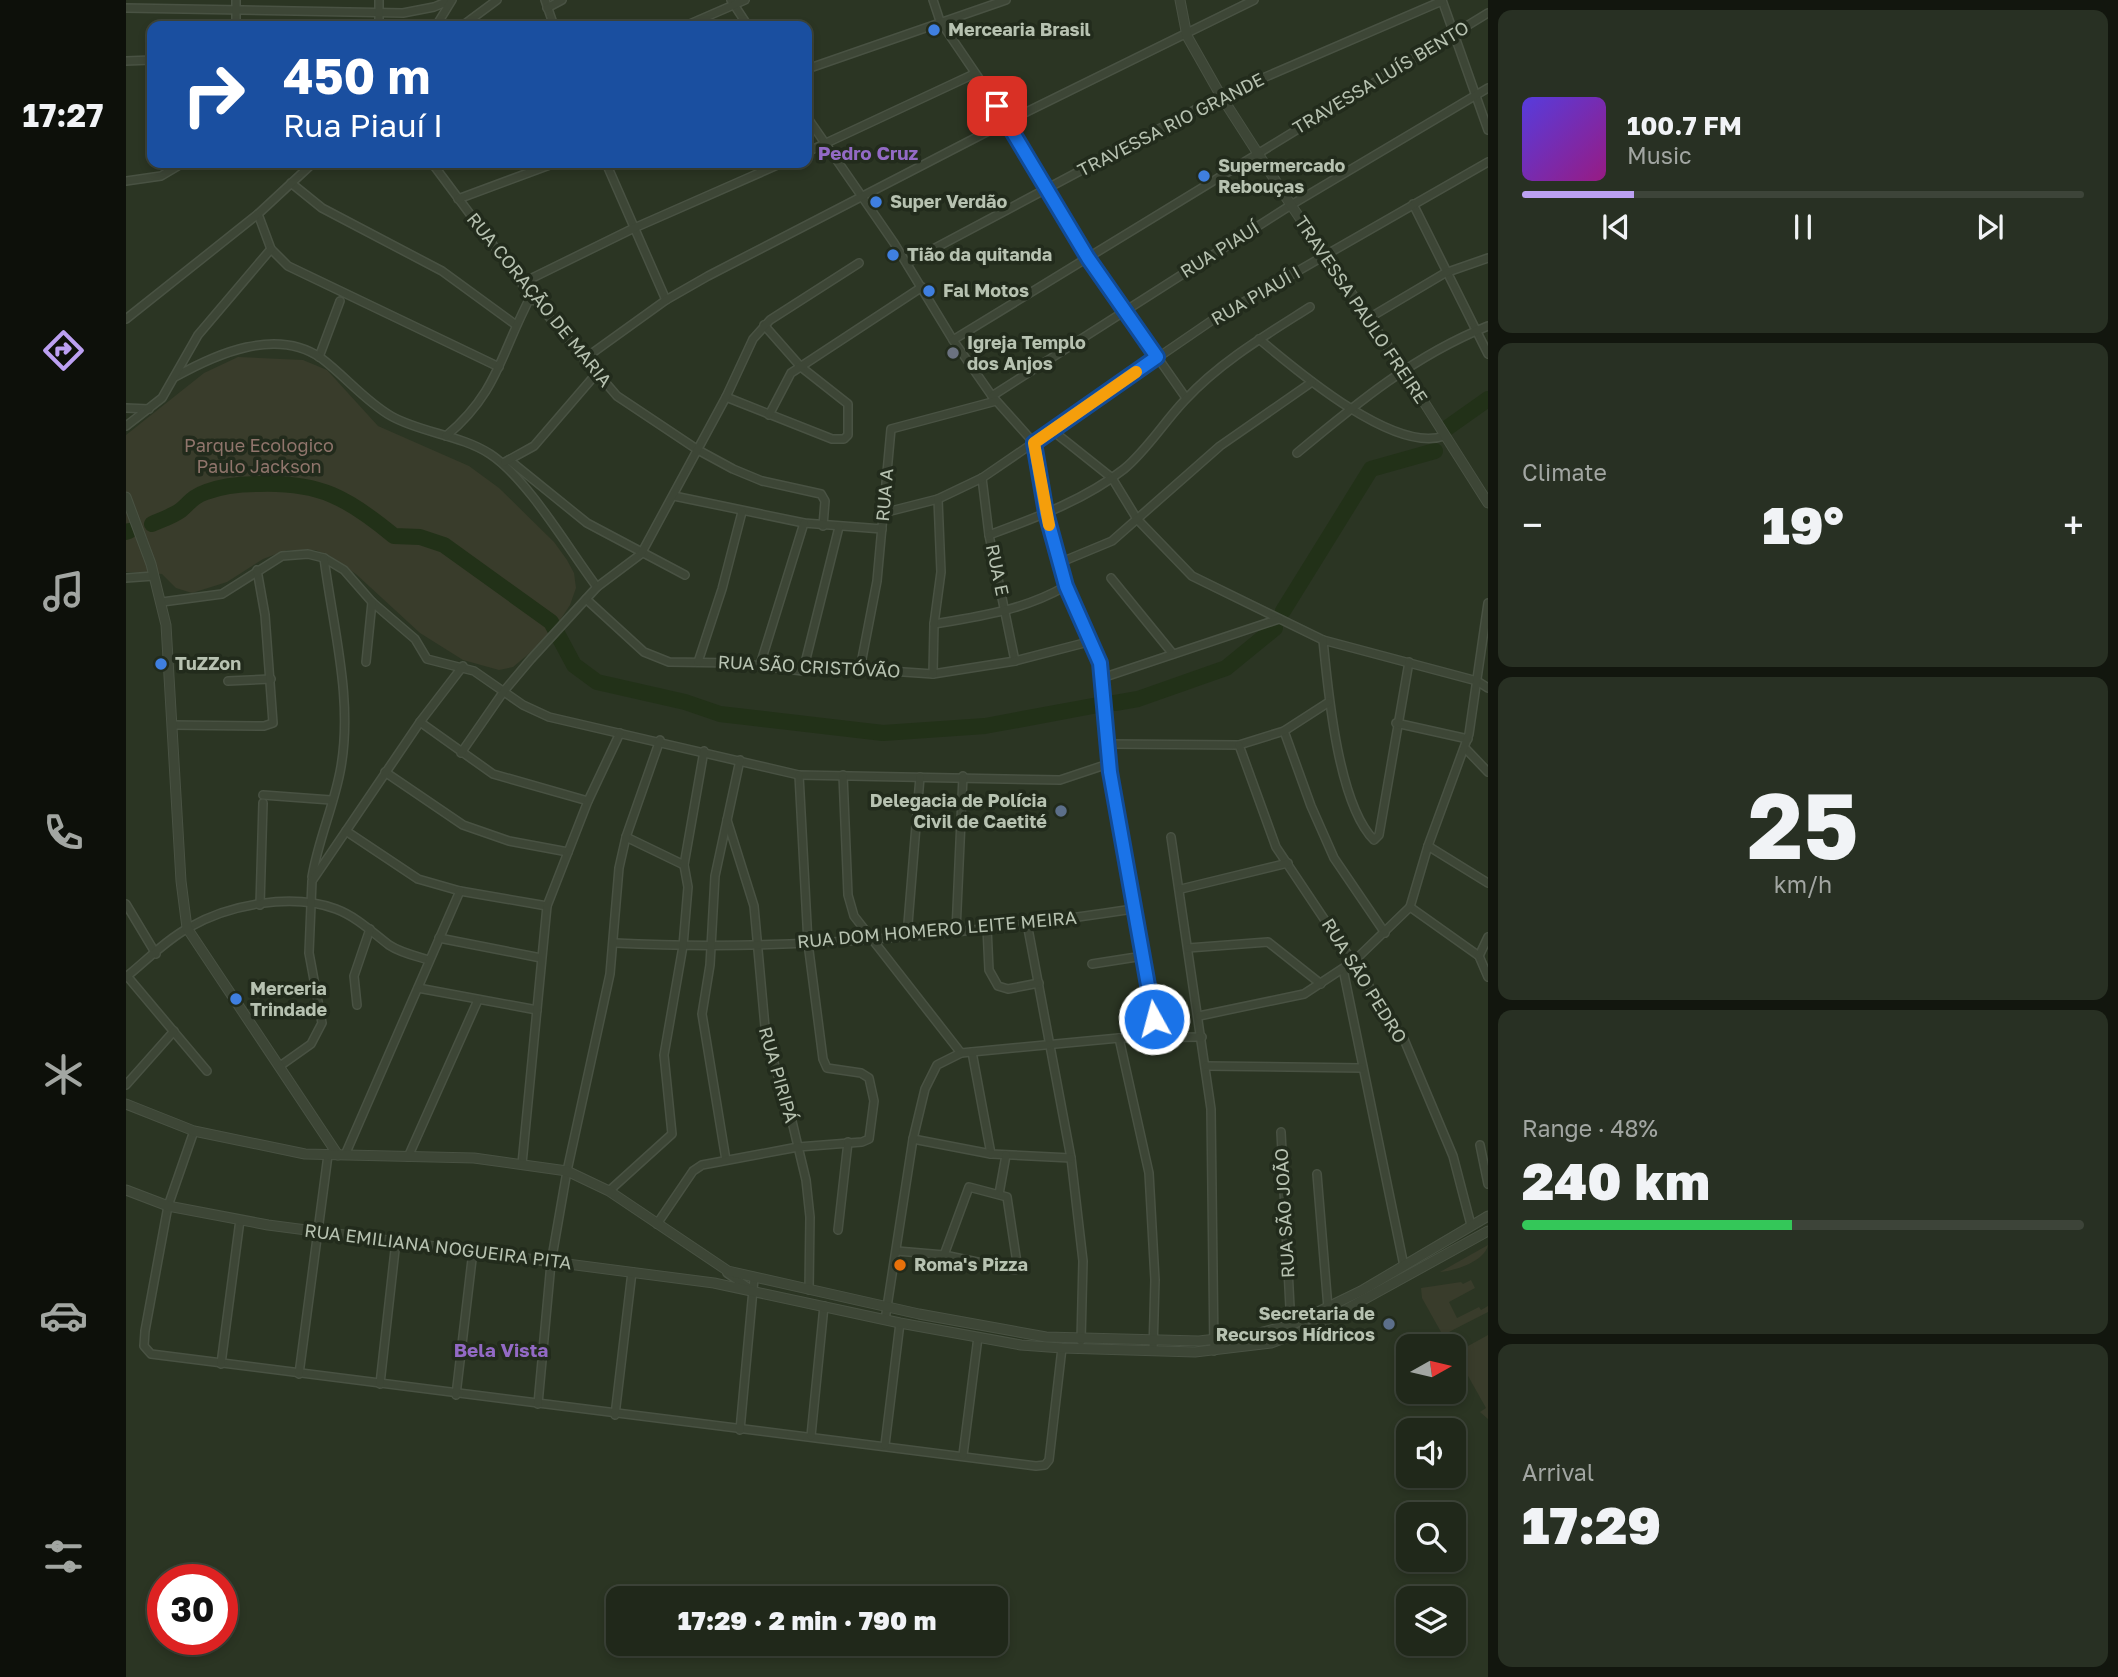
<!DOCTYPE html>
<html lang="en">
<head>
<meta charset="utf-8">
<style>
  :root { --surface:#20281a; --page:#283023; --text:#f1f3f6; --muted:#a2a6a2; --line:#3d4439; --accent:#bca0f2 }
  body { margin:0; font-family:"Golos Text",sans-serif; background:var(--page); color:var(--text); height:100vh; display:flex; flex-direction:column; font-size:26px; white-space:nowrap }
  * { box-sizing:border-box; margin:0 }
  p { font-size:23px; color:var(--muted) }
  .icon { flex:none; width:38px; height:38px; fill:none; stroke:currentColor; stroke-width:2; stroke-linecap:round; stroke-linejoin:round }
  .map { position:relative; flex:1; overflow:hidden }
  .drawer { display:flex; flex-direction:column; gap:10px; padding:10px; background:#12160e; width:630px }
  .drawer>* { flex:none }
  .banner { position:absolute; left:21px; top:21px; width:665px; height:147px; border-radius:14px; box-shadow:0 4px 10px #0003,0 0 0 2px var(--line); background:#1a4fa0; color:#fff; overflow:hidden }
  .needle { width:46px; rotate:82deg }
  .controls { position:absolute; left:1270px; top:1334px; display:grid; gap:14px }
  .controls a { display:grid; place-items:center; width:70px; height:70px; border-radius:14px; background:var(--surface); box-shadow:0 4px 10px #0003,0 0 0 2px var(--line); font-size:35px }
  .speed { position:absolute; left:21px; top:1564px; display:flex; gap:14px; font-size:35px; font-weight:700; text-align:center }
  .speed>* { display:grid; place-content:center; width:91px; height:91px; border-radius:50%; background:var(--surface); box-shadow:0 4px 10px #0003,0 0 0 2px var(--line); line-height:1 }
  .speed .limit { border:10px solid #d22; background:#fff; color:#111 }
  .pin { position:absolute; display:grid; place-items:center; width:60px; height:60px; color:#fff; margin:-30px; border-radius:14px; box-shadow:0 4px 10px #0006 }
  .me { position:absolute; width:77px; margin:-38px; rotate:353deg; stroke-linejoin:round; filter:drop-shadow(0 0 5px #0008) }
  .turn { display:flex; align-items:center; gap:24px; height:147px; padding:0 21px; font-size:32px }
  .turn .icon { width:91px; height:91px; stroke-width:2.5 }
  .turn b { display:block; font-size:49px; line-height:60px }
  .big { font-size:52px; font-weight:800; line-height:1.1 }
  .drawer .widget { flex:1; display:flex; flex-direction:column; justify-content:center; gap:10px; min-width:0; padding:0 24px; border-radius:14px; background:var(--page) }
  .drawer .dial { align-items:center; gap:0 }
  .dial b { font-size:91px; line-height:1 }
  .song { display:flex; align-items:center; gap:21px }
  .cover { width:84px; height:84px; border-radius:10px; background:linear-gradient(135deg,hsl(250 70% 55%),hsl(310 70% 35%)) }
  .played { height:7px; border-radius:4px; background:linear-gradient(90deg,var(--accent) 20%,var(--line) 20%) }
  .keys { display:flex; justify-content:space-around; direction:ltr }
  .heat { display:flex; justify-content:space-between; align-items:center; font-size:38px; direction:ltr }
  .charge { height:10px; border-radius:5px; background:linear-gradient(90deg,#34c759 48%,var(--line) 0) }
  .trip { position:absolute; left:480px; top:1586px; width:402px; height:70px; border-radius:14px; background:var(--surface); box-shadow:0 4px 10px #0003,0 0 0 2px var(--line); font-weight:800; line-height:70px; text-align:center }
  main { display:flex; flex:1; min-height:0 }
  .dock { display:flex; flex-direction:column; width:126px; justify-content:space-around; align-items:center; background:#0d100a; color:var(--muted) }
  .dock .icon { width:49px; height:49px }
  .dock .selected { color:var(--accent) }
  .dock b { font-size:32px; color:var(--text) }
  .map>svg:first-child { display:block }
</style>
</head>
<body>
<main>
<nav class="dock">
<b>17:27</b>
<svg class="icon selected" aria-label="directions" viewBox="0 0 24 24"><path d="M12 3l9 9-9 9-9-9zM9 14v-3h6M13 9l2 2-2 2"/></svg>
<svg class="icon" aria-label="music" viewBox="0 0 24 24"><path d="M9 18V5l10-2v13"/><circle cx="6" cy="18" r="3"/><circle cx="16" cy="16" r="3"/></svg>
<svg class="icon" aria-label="phone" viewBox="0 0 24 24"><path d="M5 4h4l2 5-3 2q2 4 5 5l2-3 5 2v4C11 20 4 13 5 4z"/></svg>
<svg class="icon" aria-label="climate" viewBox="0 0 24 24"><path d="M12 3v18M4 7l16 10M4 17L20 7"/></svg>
<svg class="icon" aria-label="car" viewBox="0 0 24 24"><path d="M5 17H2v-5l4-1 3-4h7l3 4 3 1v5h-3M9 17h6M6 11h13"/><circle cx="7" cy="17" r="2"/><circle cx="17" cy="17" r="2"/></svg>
<svg class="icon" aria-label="filters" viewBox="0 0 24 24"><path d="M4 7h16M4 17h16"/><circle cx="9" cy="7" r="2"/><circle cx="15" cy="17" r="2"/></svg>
</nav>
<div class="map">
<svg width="1362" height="1677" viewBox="0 0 1362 1677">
  <rect width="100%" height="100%" fill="#2b3523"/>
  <!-- green -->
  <g fill="#393c2b">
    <polygon points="112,357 177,360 201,370 252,426 343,466 373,488 428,542 441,560 448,573 450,588 444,605 423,637 387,667 373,670 337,660 294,633 231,575 204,556 189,550 161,550 137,559 101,582 66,593 50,588 36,574 0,572 0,435 78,373"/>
    <path d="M1362,1245C1359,1261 1329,1271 1314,1272Z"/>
    <polygon points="1345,1280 1349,1288 1323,1302 1331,1318 1353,1307 1355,1310 1362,1306 1362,1312 1323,1332 1315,1332 1296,1298 1295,1288 1335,1282 1337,1284"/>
    <polygon points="1362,1335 1362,1419 1354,1412 1360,1408 1332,1358 1328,1359 1328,1347 1333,1351"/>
  </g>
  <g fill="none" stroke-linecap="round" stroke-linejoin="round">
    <!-- river -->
    <g stroke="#223118" stroke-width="16">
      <polyline points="1321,428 1362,399"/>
      <path d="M26,524C35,520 47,516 55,510C64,502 68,496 80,492C96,486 116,484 133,484C194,482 222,498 268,536L294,537L318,545L425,622L448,665L471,682L559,702L594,714L757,733L859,726L972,705"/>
      <polyline points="0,532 3,531"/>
      <polyline points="1157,611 1245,469 1309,451"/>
      <polyline points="989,703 1012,699 1100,668 1149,628"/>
    </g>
    <!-- minor casing -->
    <g stroke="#495243" stroke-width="10">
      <g id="minor">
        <polyline points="419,0 428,26"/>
        <polyline points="605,0 622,26"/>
        <polyline points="807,0 814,21 882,121 962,258 1060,398"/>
        <polyline points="1316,0 1362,130"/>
        <polyline points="0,8 277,13 308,7 325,0"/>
        <polyline points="421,8 436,0"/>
        <polyline points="110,26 110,0"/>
        <polyline points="253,26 253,0"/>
        <polyline points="310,26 326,0"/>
        <polyline points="336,26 371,0"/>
        <polyline points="559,26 619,0"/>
        <polyline points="0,61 26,60"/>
        <polyline points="681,69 880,0"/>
        <polyline points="681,117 768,243 827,340 866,396 908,443 920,513 940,586 974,663 983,772 1024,985 1030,1037"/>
        <polyline points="681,152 848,74"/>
        <polyline points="306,163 405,296 491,396 572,450 607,469 636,481 695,494 699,501 697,526"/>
        <polyline points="480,163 540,300"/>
        <polyline points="0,181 35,176 57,163"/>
        <polyline points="165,183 196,208 316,271 390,325"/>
        <polyline points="332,199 429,163"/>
        <polyline points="1287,204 1362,354"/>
        <polyline points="132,214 145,249 162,266 373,367"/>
        <polyline points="781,263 1095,96 1316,1"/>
        <polyline points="396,283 506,229 656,163"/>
        <polyline points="1243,318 1319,273 1362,258"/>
        <polyline points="0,319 132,214 187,163"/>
        <path d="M1133,339C1170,370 1268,454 1318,436"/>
        <polyline points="827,340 1362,13"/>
        <polyline points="193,357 214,301"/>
        <polyline points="458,359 540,300 582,276 882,121 1128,0"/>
        <path d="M49,377C90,354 150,327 195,358C219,376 239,401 265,416C295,433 335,435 364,454C402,479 443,550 471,587"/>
        <polyline points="866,396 1165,205 1362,88"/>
        <polyline points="600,397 706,439 718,439 722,435 722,404 675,367 638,325"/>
        <polyline points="0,408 23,409"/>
        <polyline points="643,415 665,373 796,287"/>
        <polyline points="0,426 36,398 72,335 145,249"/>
        <polyline points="927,431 986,478 1011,519 1066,576 1197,640 1351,681 1362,688"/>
        <path d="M320,436C372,393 375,352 405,296"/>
        <path d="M1171,453C1231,403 1289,355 1362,326"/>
        <polyline points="383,460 461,523 559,575"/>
        <polyline points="379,462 408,446 470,374"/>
        <polyline points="856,478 863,535 889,661"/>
        <polyline points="548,496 678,523 756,529"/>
        <polyline points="757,513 812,499 856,478 1088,319 1362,162"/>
        <path d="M863,535C909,518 959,500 998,469C1021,450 1038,422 1059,400C1094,362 1140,335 1184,307"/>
        <polyline points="933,563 986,541 1094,446 1186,382"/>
        <polyline points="0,578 28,576"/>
        <polyline points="985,578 1047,654"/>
        <polyline points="460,599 518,652 543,662 610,663 677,671 734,669 807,674 889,661 966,641"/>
        <polyline points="36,602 96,594 156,556 182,554 198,558 218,570 246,602 289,639 301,659 348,671 397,705 423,717 673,775 934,780 982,764"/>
        <path d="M808,624C856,616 898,610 940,586"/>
        <path d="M1197,640C1202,691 1212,804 1248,840L1253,835L1283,662"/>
        <polyline points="240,662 246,602"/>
        <polyline points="572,662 596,589 616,512"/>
        <polyline points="634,665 678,523"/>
        <polyline points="734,669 751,581 765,429 870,401"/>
        <polyline points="677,671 713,527"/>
        <polyline points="807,674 808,624 815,572 812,499"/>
        <polyline points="976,678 1153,619"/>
        <polyline points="102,681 145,679"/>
        <polyline points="294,722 367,774 462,801"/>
        <polyline points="1270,723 1342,739"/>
        <polyline points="47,725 138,726 147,723 139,615 131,570"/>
        <polyline points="1158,731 1185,806 1208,858 1259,933"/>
        <polyline points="981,744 1113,745 1158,731 1203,702"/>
        <polyline points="1113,745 1150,847 1277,1037 1327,1156 1345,1225"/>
        <polyline points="1339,748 1362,772"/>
        <polyline points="335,753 378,691 405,659 471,587 515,554 600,397 627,339 644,320 733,263"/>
        <polyline points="259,772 337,825 383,841 442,852"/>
        <polyline points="717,775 722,895 728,916 835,1053"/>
        <polyline points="137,795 205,800"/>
        <polyline points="601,820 628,906 640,1038 664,1113 680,1180 684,1217 683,1290"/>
        <polyline points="220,831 292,879 334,891 421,906"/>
        <polyline points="500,837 558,865"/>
        <polyline points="1045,837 1085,1109 1088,1351"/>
        <polyline points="1302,846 1362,883"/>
        <path d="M186,877C192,841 207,808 214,772C228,702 207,628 198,558"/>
        <polyline points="1055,889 1162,863"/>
        <polyline points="0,904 30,954"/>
        <polyline points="134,905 137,803"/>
        <polyline points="1284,907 1353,956 1362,977"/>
        <polyline points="901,923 945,1158 957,1261 955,1341"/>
        <polyline points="861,927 863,970 872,986 882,989 913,983"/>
        <polyline points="830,931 837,776"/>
        <polyline points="781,936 794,777"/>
        <polyline points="313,938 415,958"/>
        <path d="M489,943C661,952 836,935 1007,909"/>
        <polyline points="1062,948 1142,942 1195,984"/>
        <polyline points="1353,956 1362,937"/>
        <polyline points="966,964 1017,956"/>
        <polyline points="1217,969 1278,1266"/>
        <polyline points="1,976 81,1071"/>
        <path d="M0,977C20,961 41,939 64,927C104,904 166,893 210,909C231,917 246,932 263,945C275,953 290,956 303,960"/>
        <polyline points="292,988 411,1010"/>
        <polyline points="231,1005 228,976 244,929"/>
        <polyline points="1073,1016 1178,994 1228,961 1284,907 1302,846 1343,734 1362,603"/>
        <polyline points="993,1038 1023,1173 1029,1280 1027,1351"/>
        <polyline points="846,1052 865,1154"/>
        <polyline points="154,1066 185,1044 196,1023 183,953 186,881 294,722 337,666"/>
        <polyline points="1080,1066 1236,1068"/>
        <polyline points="0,1085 48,1031"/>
        <polyline points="68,1131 42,1206 19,1331 18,1346 25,1354 910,1466 919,1465 923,1460 936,1348"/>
        <polyline points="1155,1132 1165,1327"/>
        <polyline points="787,1139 865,1154 945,1158"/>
        <polyline points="1354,1145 1362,1184"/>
        <polyline points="219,1155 334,891"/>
        <polyline points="282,1157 352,1000"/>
        <polyline points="600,1160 576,1014 584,965 589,876 614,760"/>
        <polyline points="396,1164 421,906 462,801 494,733"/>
        <polyline points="1191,1174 1202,1308"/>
        <polyline points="483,1191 546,1134 538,1055 557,946 562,887 558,865 578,751"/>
        <polyline points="873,1194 880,1155"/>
        <polyline points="531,1224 567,1171 576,1165 672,1147 736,1142 743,1139 748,1101 743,1078 735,1073 701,1068 697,1059 682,943 673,775"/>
        <polyline points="712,1230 722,1142"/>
        <polyline points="771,1251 818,1255 889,1270 891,1263 881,1197 843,1187 818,1255"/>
        <polyline points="601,1273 626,1290"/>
        <polyline points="759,1320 787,1139 799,1089 811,1065 835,1053 993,1038 1076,1037"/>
        <polyline points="95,1364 114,1220"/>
        <polyline points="173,1374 202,1155"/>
        <polyline points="254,1384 270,1241"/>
        <polyline points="330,1395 347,1251"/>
        <polyline points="412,1404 425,1263 441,1171 484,974 493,868 500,837 534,740"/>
        <polyline points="489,1415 506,1272"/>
        <polyline points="614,1430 628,1279"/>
        <polyline points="685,1436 698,1306"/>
        <polyline points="759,1445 774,1323"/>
        <polyline points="837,1455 852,1337"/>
      </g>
    </g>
    <!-- tertiary casing -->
    <g stroke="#495243" stroke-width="11">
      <g id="tertiary">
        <polyline points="1054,0 1061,36 1095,96 1165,205 1277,369 1362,503"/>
        <polyline points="0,497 25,564 40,625 55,881 61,928 212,1155"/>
        <polyline points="0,1104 68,1131 179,1154 348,1158 441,1171 483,1191 602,1271 793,1314 920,1337 1073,1341 1125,1335 1165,1325 1235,1291 1362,1216"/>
        <polyline points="0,1190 42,1206 142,1225 588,1283 774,1323 895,1345 936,1348 1069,1352 1145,1343 1188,1327 1362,1231"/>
      </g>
    </g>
    <!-- minor -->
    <use href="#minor" stroke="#3d4636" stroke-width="7"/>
    <!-- tertiary -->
    <use href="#tertiary" stroke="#3d4636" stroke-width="9"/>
  </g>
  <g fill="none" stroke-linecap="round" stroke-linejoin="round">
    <!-- route casing -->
    <g stroke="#114b97" stroke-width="18">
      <polyline id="route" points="871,106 962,258 1031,357 908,443 920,513 940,586 974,663 984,772 1028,1019"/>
    </g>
    <!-- route -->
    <use href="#route" stroke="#1a73e8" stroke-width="12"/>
    <!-- slow -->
    <polyline stroke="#f59e0b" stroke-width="12" points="923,525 908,443 1010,372"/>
  </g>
  <!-- markers -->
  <g fill="#3f7fe0" stroke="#222b1c" stroke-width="2.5">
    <circle cx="808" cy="30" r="7"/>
    <circle cx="1078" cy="176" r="7"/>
    <circle cx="750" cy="202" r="7"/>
    <circle cx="767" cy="255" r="7"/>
    <circle cx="803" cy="291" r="7"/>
    <circle cx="35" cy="664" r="7"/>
    <circle cx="110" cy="999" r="7"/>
  </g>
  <circle fill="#6b7280" stroke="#222b1c" stroke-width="2.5" cx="827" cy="353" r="7"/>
  <g fill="#5c6f8a" stroke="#222b1c" stroke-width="2.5">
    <circle cx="935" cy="811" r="7"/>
    <circle cx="1263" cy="1324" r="7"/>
  </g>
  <circle fill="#e8710a" stroke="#222b1c" stroke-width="2.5" cx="774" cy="1265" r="7"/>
  <g text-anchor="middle" stroke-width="7" stroke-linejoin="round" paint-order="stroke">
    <!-- poi labels -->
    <g font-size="18" font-weight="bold" fill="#b7c2b1" stroke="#222b1c" text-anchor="start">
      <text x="822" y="36">Mercearia Brasil</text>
      <text x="1092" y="172">Supermercado<tspan x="1092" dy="21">Rebouças</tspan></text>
      <text x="764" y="208">Super Verdão</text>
      <text x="781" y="261">Tião da quitanda</text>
      <text x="817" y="297">Fal Motos</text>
      <text x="841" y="349">Igreja Templo<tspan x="841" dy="21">dos Anjos</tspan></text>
      <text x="49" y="670">TuZZon</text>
      <text x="921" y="807" text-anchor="end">Delegacia de Polícia<tspan x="921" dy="21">Civil de Caetité</tspan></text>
      <text x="124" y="995">Merceria<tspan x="124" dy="21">Trindade</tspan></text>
      <text x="788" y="1271">Roma's Pizza</text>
      <text x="1249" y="1320" text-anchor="end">Secretaria de<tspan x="1249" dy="21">Recursos Hídricos</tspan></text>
    </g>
    <!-- street labels -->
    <g font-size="18" fill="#b7c2b1" stroke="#222b1c">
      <text transform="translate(1255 78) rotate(-31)" y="6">TRAVESSA LUÍS BENTO</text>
      <text transform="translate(1045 125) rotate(-27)" y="6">TRAVESSA RIO GRANDE</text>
      <text transform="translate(1094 250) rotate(-32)" y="6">RUA PIAUÍ</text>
      <text transform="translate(1130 296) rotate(-30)" y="6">RUA PIAUÍ I</text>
      <text transform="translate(413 300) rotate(51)" y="6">RUA CORAÇÃO DE MARIA</text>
      <text transform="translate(1235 310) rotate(56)" y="6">TRAVESSA PAULO FREIRE</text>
      <text transform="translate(759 495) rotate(-85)" y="6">RUA A</text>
      <text transform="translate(871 570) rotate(78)" y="6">RUA E</text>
      <text transform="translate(683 667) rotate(3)" y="6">RUA SÃO CRISTÓVÃO</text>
      <text transform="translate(811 930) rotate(-5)" y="6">RUA DOM HOMERO LEITE MEIRA</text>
      <text transform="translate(1238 981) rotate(58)" y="6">RUA SÃO PEDRO</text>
      <text transform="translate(652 1075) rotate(74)" y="6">RUA PIRIPÁ</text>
      <text transform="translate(1159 1213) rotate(-93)" y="6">RUA SÃO JOÃO</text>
      <text transform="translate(312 1247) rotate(7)" y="6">RUA EMILIANA NOGUEIRA PITA</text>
    </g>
    <!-- park labels -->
    <g font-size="18" fill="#90756c" stroke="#222b1c">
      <text x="133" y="452">Parque Ecologico<tspan x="133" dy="21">Paulo Jackson</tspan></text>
    </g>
    <!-- neighbourhood labels -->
    <g font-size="19" font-weight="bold" fill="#936ac5" stroke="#222b1c">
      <text x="742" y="160">Pedro Cruz</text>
      <text x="375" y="1357">Bela Vista</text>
    </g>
  </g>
</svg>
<div class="controls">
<a><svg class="needle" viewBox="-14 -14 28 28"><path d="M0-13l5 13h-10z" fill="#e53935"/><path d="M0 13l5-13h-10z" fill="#a2a6a2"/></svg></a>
<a><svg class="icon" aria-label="sound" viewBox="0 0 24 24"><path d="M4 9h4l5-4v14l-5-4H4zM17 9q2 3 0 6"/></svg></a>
<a><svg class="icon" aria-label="search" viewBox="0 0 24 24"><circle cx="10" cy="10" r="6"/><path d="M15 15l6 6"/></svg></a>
<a><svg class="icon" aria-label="layers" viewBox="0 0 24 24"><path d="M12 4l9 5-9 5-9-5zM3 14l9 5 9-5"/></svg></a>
</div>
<div class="speed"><div class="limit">30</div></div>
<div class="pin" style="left:871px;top:106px;background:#d93025"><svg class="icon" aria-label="arrive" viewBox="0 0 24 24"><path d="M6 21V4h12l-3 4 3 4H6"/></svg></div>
<svg class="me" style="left:1028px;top:1019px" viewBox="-20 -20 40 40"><circle r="17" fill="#1a73e8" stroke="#fff" stroke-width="3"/><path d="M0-11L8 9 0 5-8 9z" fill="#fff"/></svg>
<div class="trip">17:29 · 2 min · 790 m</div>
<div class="banner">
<div class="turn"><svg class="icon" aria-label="right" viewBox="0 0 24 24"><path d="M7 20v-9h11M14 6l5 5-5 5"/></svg><div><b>450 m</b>Rua Piauí I</div></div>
</div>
</div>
<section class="drawer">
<div class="widget">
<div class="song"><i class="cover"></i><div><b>100.7 FM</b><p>Music</p></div></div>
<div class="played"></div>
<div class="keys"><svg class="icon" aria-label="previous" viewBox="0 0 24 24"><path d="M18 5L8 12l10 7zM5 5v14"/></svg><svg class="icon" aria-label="pause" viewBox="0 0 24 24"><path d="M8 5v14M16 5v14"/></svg><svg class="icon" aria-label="next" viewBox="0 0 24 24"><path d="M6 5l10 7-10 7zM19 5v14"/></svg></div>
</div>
<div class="widget"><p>Climate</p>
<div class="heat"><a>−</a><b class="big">19°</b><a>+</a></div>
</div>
<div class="widget dial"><b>25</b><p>km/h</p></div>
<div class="widget"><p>Range · 48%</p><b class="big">240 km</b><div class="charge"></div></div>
<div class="widget"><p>Arrival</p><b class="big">17:29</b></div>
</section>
</main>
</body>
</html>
